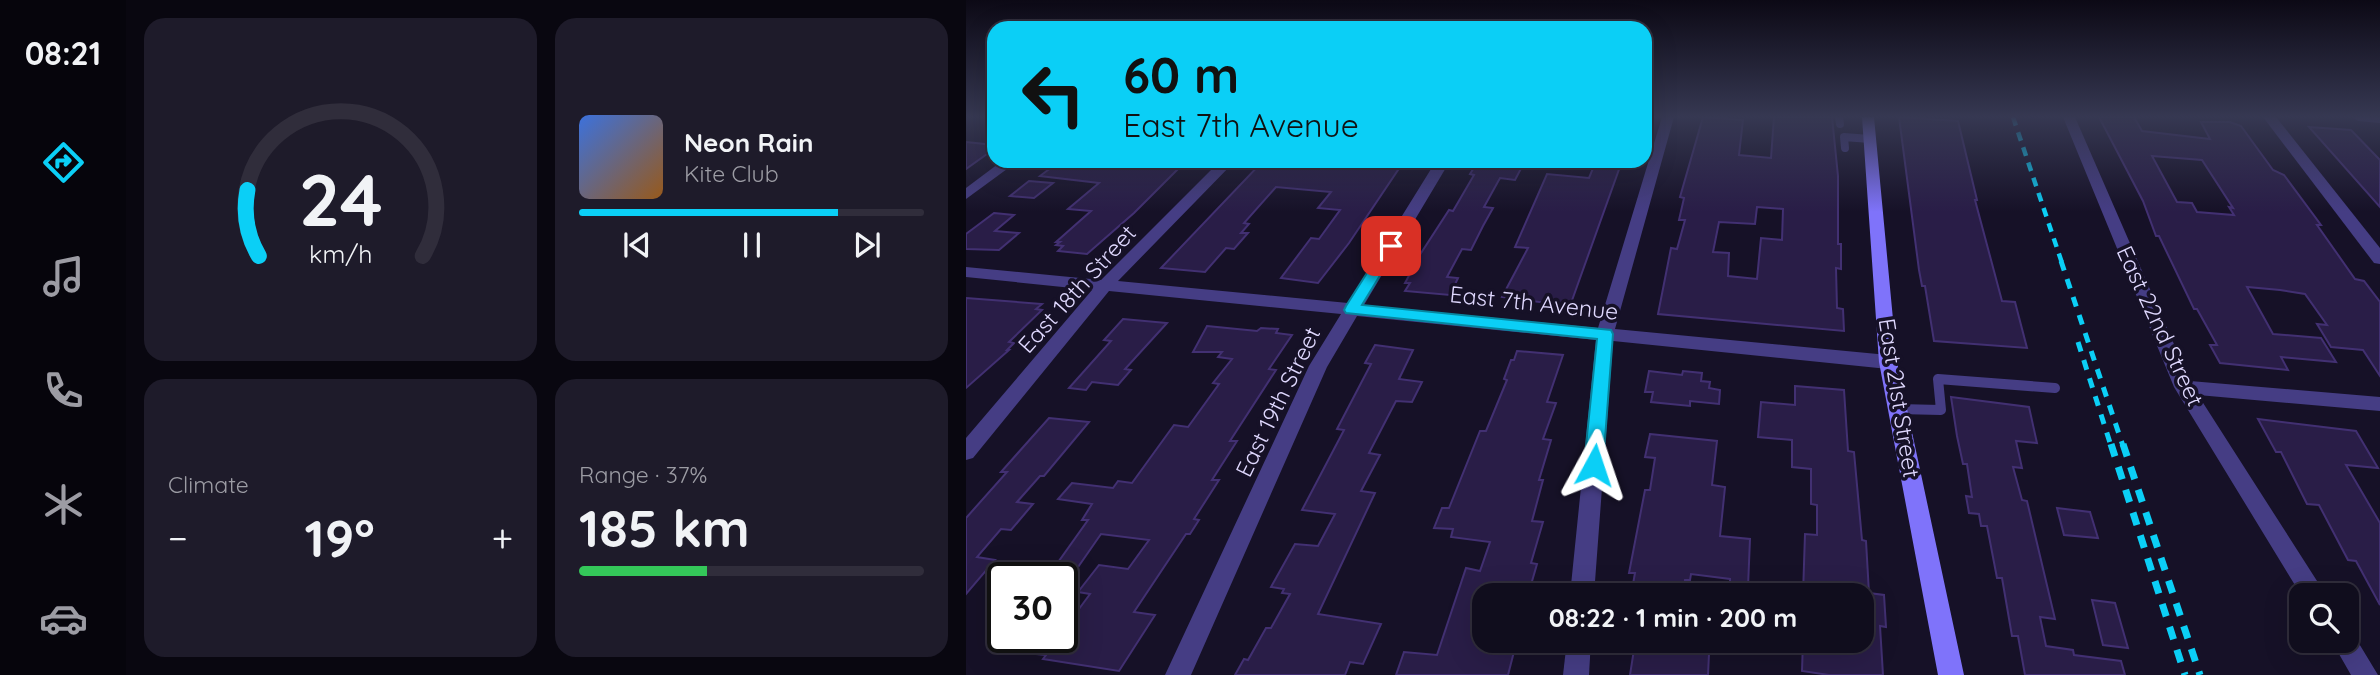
<!DOCTYPE html>
<html lang="en">
<head>
<meta charset="utf-8">
<style>
  :root { --surface:#100d1d; --page:#1e1b2a; --text:#f1f3f6; --muted:#9c9ca4; --line:#302d3b; --accent:#0bcff6 }
  body { margin:0; font-family:Quicksand,sans-serif; background:var(--page); color:var(--text); height:100vh; display:flex; flex-direction:column; font-size:26px; white-space:nowrap }
  * { box-sizing:border-box; margin:0 }
  p { font-size:23px; color:var(--muted) }
  .icon { flex:none; width:38px; height:38px; fill:none; stroke:currentColor; stroke-width:2; stroke-linecap:round; stroke-linejoin:round }
  .map { position:relative; flex:1; overflow:hidden }
  .side { display:flex; flex-direction:column; gap:18px; padding:18px; background:#090710; width:840px }
  .side>* { flex:none }
  .hud { position:absolute; left:21px; top:21px; width:665px; height:147px; border-radius:21px; box-shadow:0 7px 28px #0002,0 0 0 2px var(--line); background:#0bcff6; color:#111; overflow:hidden }
  .tools { position:absolute; left:1323px; top:583px; display:grid; gap:14px }
  .tools a { display:grid; place-items:center; width:70px; height:70px; border-radius:14px; background:var(--surface); box-shadow:0 7px 28px #0002,0 0 0 2px var(--line); font-size:35px }
  .speed { position:absolute; left:21px; top:562px; display:flex; gap:14px; font-size:35px; font-weight:700; text-align:center }
  .speed>* { display:grid; place-content:center; width:91px; height:91px; border-radius:50%; background:var(--surface); box-shadow:0 7px 28px #0002,0 0 0 2px var(--line); line-height:1 }
  .speed .limit { border:4px solid #111; border-radius:10px; background:#fff; color:#111 }
  .pin { position:absolute; display:grid; place-items:center; width:60px; height:60px; color:#fff; margin:-30px; border-radius:14px; box-shadow:0 4px 10px #0006 }
  .me { position:absolute; width:77px; margin:-38px; rotate:5deg; stroke-linejoin:round; filter:drop-shadow(0 0 5px #0008) }
  .turn { display:flex; align-items:center; gap:24px; height:147px; padding:0 21px; font-size:32px }
  .turn .icon { width:91px; height:91px; stroke-width:2.5 }
  .turn b { display:block; font-size:49px; line-height:60px }
  .big { font-size:52px; font-weight:700; line-height:1.1 }
  .side .card { flex:1; display:flex; flex-direction:column; justify-content:center; gap:10px; min-width:0; padding:0 24px; border-radius:21px; background:var(--page) }
  .side .dial { align-items:center; gap:0 }
  .dial svg { height:182px; overflow:visible; fill:none; stroke:var(--line); stroke-width:7; stroke-linecap:round; text-anchor:middle }
  .dial text { fill:var(--text); stroke:none }
  .song { display:flex; align-items:center; gap:21px }
  .cover { width:84px; height:84px; border-radius:10px; background:linear-gradient(135deg,hsl(220 70% 55%),hsl(30 70% 35%)) }
  .played { height:7px; border-radius:4px; background:linear-gradient(90deg,var(--accent) 75%,var(--line) 75%) }
  .keys { display:flex; justify-content:space-around; direction:ltr }
  .heat { display:flex; justify-content:space-between; align-items:center; font-size:38px; direction:ltr }
  .charge { height:10px; border-radius:5px; background:linear-gradient(90deg,#34c759 37%,var(--line) 0) }
  .side .tiles { flex:1; display:grid; gap:18px; grid-template-columns:repeat(2,1fr) }
  .trip { position:absolute; left:506px; top:583px; width:402px; height:70px; border-radius:21px; background:var(--surface); box-shadow:0 7px 28px #0002,0 0 0 2px var(--line); font-weight:700; line-height:70px; text-align:center }
  main { display:flex; flex:1; min-height:0 }
  .tabs { display:flex; flex-direction:column; width:126px; justify-content:space-around; align-items:center; background:#06050c; color:var(--muted) }
  .tabs .icon { width:49px; height:49px }
  .tabs .on { color:var(--accent) }
  .tabs b { font-size:32px; color:var(--text) }
  .map>svg:first-child { display:block }
</style>
</head>
<body>
<main>
<nav class="tabs">
<b>08:21</b>
<svg class="icon on" aria-label="directions" viewBox="0 0 24 24"><path d="M12 3l9 9-9 9-9-9zM9 14v-3h6M13 9l2 2-2 2"/></svg>
<svg class="icon" aria-label="music" viewBox="0 0 24 24"><path d="M9 18V5l10-2v13"/><circle cx="6" cy="18" r="3"/><circle cx="16" cy="16" r="3"/></svg>
<svg class="icon" aria-label="phone" viewBox="0 0 24 24"><path d="M5 4h4l2 5-3 2q2 4 5 5l2-3 5 2v4C11 20 4 13 5 4z"/></svg>
<svg class="icon" aria-label="climate" viewBox="0 0 24 24"><path d="M12 3v18M4 7l16 10M4 17L20 7"/></svg>
<svg class="icon" aria-label="car" viewBox="0 0 24 24"><path d="M5 17H2v-5l4-1 3-4h7l3 4 3 1v5h-3M9 17h6M6 11h13"/><circle cx="7" cy="17" r="2"/><circle cx="17" cy="17" r="2"/></svg>
</nav>
<section class="side">
<div class="tiles">
<div class="card dial"><svg viewBox="0 0 100 80">
<path d="M14 69A42 42 0 1 1 86 69"/>
<path d="M14 69A42 42 0 0 1 9 40" stroke="#0bcff6"/>
<text x="50" y="56" font-size="32" font-weight="700">24</text>
<text x="50" y="72" font-size="11">km/h</text>
</svg></div>
<div class="card">
<div class="song"><i class="cover"></i><div><b>Neon Rain</b><p>Kite Club</p></div></div>
<div class="played"></div>
<div class="keys"><svg class="icon" aria-label="previous" viewBox="0 0 24 24"><path d="M18 5L8 12l10 7zM5 5v14"/></svg><svg class="icon" aria-label="pause" viewBox="0 0 24 24"><path d="M8 5v14M16 5v14"/></svg><svg class="icon" aria-label="next" viewBox="0 0 24 24"><path d="M6 5l10 7-10 7zM19 5v14"/></svg></div>
</div>
<div class="card"><p>Climate</p>
<div class="heat"><a>−</a><b class="big">19°</b><a>+</a></div>
</div>
<div class="card"><p>Range · 37%</p><b class="big">185 km</b><div class="charge"></div></div>
</div>
</section>
<div class="map">
<svg width="1414" height="675" viewBox="0 0 1414 675">
  <rect width="100%" height="100%" fill="#161127"/>
  <!-- building -->
  <g fill="#291d47" stroke="#423072" stroke-width="2" fill-rule="evenodd">
    <path d="M737,117L777,120L773,155L805,158L808,117H866L872,176V244H875V269L870,268L871,308L877,309L878,331L692,314L705,248L711,249L719,220H713L718,198L714,197ZM791,207L817,209L816,240L795,238L791,279L762,276L763,253L747,252L753,222L789,224Z"/>
    <polygon points="933,117 992,121 1011,200 1009,200 1036,301 1049,302 1061,348 968,341 959,286 956,286 953,270"/>
    <path d="M1133,117H1168L1176,131L1244,139L1235,122H1264L1275,126L1307,170L1318,175L1355,225H1351L1389,279L1398,281L1414,302V376L1397,350L1365,347L1351,324L1361,325L1339,294L1314,290L1281,287L1307,334L1355,338L1370,362L1315,357L1322,370L1254,363L1244,345H1251L1231,309H1228L1193,236H1190L1177,201ZM1186,156L1236,160L1267,208L1263,207L1268,215L1231,212L1226,203L1211,202Z"/>
    <polygon points="1343,127 1385,130 1414,160 1414,207"/>
    <polygon points="0,142 28,145 28,149 0,169"/>
    <polygon points="94,161 151,165 151,161 220,161 168,213 121,254 92,251 97,246 90,245 94,242 90,242 125,211 102,209 133,183 74,176"/>
    <polygon points="315,161 400,161 436,164 383,243 352,283 315,278 345,238 353,239 374,210 352,208 365,192 310,187 278,223 283,224 275,233 282,233 268,249 260,248 239,272 195,268 296,162 313,164"/>
    <polygon points="512,161 559,161 549,180 534,178 518,207 527,208 517,226 505,250 496,249 481,277 492,278 484,295 439,291 444,283 439,283 446,270 444,270 483,210 487,211 508,175 504,174"/>
    <polygon points="630,161 656,161 604,306 536,297 562,248 549,247 581,174 623,178"/>
    <polygon points="63,181 87,183 68,198 44,196"/>
    <polygon points="28,213 48,215 29,231 53,233 33,250 0,249 0,234"/>
    <polygon points="0,298 76,304 70,309 76,310 43,342 48,343 41,350 43,350 0,388"/>
    <polygon points="157,319 201,323 159,369 165,370 152,385 126,382 120,390 103,388 145,341 138,340"/>
    <polygon points="241,326 291,331 295,328 312,329 310,333 326,335 303,369 310,370 264,441 271,441 246,480 253,480 228,519 233,520 224,534 220,534 168,612 189,615 153,671 77,659 80,655 40,651 50,637 96,637 96,632 124,594 112,592 133,565 162,569 183,540 135,534 110,570 88,568 122,520 116,520 126,504 92,499 106,483 147,488 152,481 166,483 208,425 222,427 253,384 247,383 266,359 252,357 256,352 227,352"/>
    <polygon points="409,345 447,350 433,379 456,382 446,402 430,401 403,453 414,455 395,491 409,493 352,614 415,624 397,664 384,662 379,675 269,675 278,659 282,660 300,628 305,628 324,594 316,593 318,589 305,587 329,544 352,546 369,514 336,510 378,430 371,429 405,364 399,363"/>
    <polygon points="551,351 597,355 581,402 590,403 577,439 585,440 573,480 577,480 566,521 577,522 565,563 571,564 562,595 518,595 518,640 551,640 542,675 430,675 438,652 471,655 500,568 514,571 524,542 485,537 487,529 468,528 476,508 483,508 514,431 520,431 541,380 538,379 545,360 548,360"/>
    <polygon points="683,371 716,375 717,371 736,373 735,381 744,382 743,388 754,390 753,404 724,401 724,406 685,402 687,392 679,392"/>
    <polygon points="829,386 878,390 882,451 888,452 896,540 900,541 903,593 918,595 920,627 914,626 917,675 863,675 836,671 837,640 896,643 896,595 837,595 839,534 851,535 851,505 845,504 845,469 826,467 826,440 792,437 795,402 829,405"/>
    <polygon points="985,397 1063,407 1071,443 1050,441 1056,468 1047,467 1056,500 1061,501 1089,619 1074,617 1080,646 1107,650 1108,655 1155,661 1159,675 1059,675 1052,636 1046,636 1036,578 1031,578 1021,526 1015,526 1013,514 1003,513 1000,496 1006,497 1001,464 997,464 991,436"/>
    <polygon points="83,418 123,422 78,476 74,476 51,502 67,504 45,530 35,529 11,557 29,560 0,594 0,518 41,472 35,472"/>
    <polygon points="1292,419 1390,431 1412,468 1380,465 1414,523 1414,605 1390,561 1382,560 1353,505 1341,504 1315,452 1310,452"/>
    <polygon points="684,434 751,441 746,485 759,487 754,536 784,539 782,587 764,585 764,579 725,574 724,580 719,580 717,595 665,595 669,573 663,573 679,490 684,490 689,458 679,457"/>
    <polygon points="1091,508 1124,512 1132,538 1098,535"/>
    <polygon points="1126,600 1149,603 1162,648 1137,645"/>
    <polygon points="714,640 733,640 732,653 743,654 742,675 664,675 669,643 714,648"/>
  </g>
  <g fill="none" stroke-linecap="round" stroke-linejoin="round">
    <!-- service-far1 -->
    <g stroke="#453d84" stroke-width="8">
      <polyline points="873,117 874,124"/>
      <polyline points="879,148 878,137 904,139"/>
    </g>
    <!-- service -->
    <polyline stroke="#453d84" stroke-width="10" points="932,409 975,410 972,379 1089,388"/>
    <!-- minor -->
    <g fill="#453d84" fill-rule="evenodd">
      <polygon points="696,117 708,117 649,329 922,355 928,357 931,362 928,367 922,369 647,341 628,595 604,595 630,340 391,316 361,367 225,675 199,675 343,366 375,314 143,291 7,458 0,460 0,438 126,290 0,277 0,267 135,280 254,161 269,161 152,281 382,303 470,161 484,161 398,305 632,328"/>
      <polygon points="1097,117 1109,117 1224,381 1414,397 1414,411 1232,395 1360,595 1335,595 1208,387"/>
      <polygon points="1297,117 1310,117 1414,248 1414,264 1408,263"/>
      <polygon points="1381,630 1386,632 1412,675 1385,675 1365,640 1381,640"/>
      <polygon points="601,640 625,640 623,675 597,675"/>
    </g>
    <!-- tertiary -->
    <g fill="#453d84" fill-rule="evenodd">
      <polygon points="1386,117 1414,117 1414,123 1392,121"/>
      <polygon points="36,161 52,161 0,199 0,188"/>
    </g>
    <!-- secondary -->
    <polygon fill="#7f73fa" fill-rule="evenodd" points="896,117 908,117 931,362 998,675 972,675 913,362"/>
    <!-- rail-far2 -->
    <polyline stroke="#0bcff6" stroke-width="4.5" stroke-dasharray="9 7" stroke-linecap="butt" points="1047,117 1096,263"/>
    <!-- rail-far1 -->
    <g stroke="#0bcff6" stroke-width="5" stroke-dasharray="10 9" stroke-linecap="butt">
      <polyline points="1095,261 1157,446"/>
      <polyline points="1112,342 1145,446"/>
    </g>
    <!-- rail -->
    <g stroke="#0bcff6" stroke-width="7" stroke-dasharray="13 11" stroke-linecap="butt">
      <polyline points="1145,444 1219,675"/>
      <polyline points="1157,444 1234,675"/>
    </g>
  </g>
  <!-- sky -->
  <linearGradient id="sky" x2="0" y2="1"><stop stop-color="#0c0915"/><stop offset="0.55" stop-color="#363852"/><stop offset="1" stop-color="#363852" stop-opacity="0"/></linearGradient>
  <rect width="1414" height="212" fill="url(#sky)"/>
  <!-- route -->
  <polygon fill="#0bcff6" stroke="#0787a0" stroke-width="2" points="425,241 432,246 396,305 645,330 647,334 637,465 634,470 628,472 621,470 618,465 631,339 380,313 378,310 380,306 420,243"/>
  <g text-anchor="middle" stroke-width="7" stroke-linejoin="round" paint-order="stroke">
    <!-- street labels -->
    <g font-size="23" fill="#dfd8fe" stroke="#161127">
      <text transform="translate(111 289) rotate(-48)" y="8">East 18th Street</text>
      <text transform="translate(568 303) rotate(6)" y="8">East 7th Avenue</text>
      <text transform="translate(1194 326) rotate(65)" y="8">East 22nd Street</text>
      <text transform="translate(933 398) rotate(81)" y="8">East 21st Street</text>
      <text transform="translate(312 402) rotate(-64)" y="8">East 19th Street</text>
    </g>
  </g>
</svg>
<div class="tools">
<a><svg class="icon" aria-label="search" viewBox="0 0 24 24"><circle cx="10" cy="10" r="6"/><path d="M15 15l6 6"/></svg></a>
</div>
<div class="speed"><div class="limit">30</div></div>
<div class="pin" style="left:425px;top:246px;background:#d93025"><svg class="icon" aria-label="arrive" viewBox="0 0 24 24"><path d="M6 21V4h12l-3 4 3 4H6"/></svg></div>
<svg class="me" style="left:628px;top:465px" viewBox="-20 -20 40 40"><path d="M0-17L14 15 0 8-14 15z" fill="#0bcff6" stroke="#fff" stroke-width="4"/></svg>
<div class="trip">08:22 · 1 min · 200 m</div>
<div class="hud">
<div class="turn"><svg class="icon" aria-label="left" viewBox="0 0 24 24"><path d="M17 20v-9H6M10 6l-5 5 5 5"/></svg><div><b>60 m</b>East 7th Avenue</div></div>
</div>
</div>
</main>
</body>
</html>
